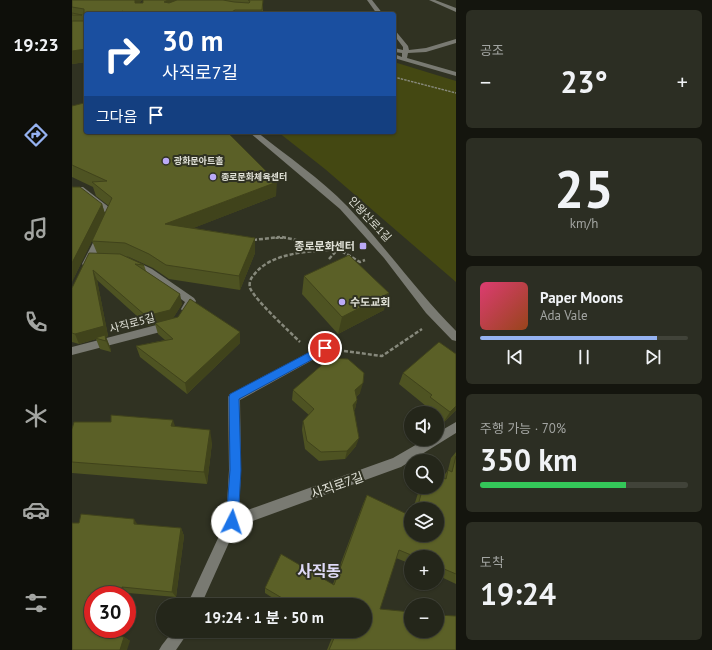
<!DOCTYPE html>
<html lang="ko">
<head>
<meta charset="utf-8">
<style>
  :root { --surface:#24261a; --page:#2c2e23; --text:#f1f3f6; --muted:#a3a5a2; --line:#414339; --accent:#95b2f1 }
  body { margin:0; font-family:"PT Sans","Noto Sans KR",sans-serif; background:var(--page); color:var(--text); height:100vh; display:flex; flex-direction:column; font-size:15px; white-space:nowrap }
  * { box-sizing:border-box; margin:0 }
  p { font-size:13px; color:var(--muted) }
  .icon { flex:none; width:22px; height:22px; fill:none; stroke:currentColor; stroke-width:2; stroke-linecap:round; stroke-linejoin:round }
  .map { position:relative; flex:1; overflow:hidden }
  .details { display:flex; flex-direction:column; gap:10px; padding:10px; background:#14150e; width:256px }
  .details>* { flex:none }
  .top-card { position:absolute; left:12px; top:12px; width:312px; height:122px; border-radius:4px; box-shadow:0 1px 3px #0004,0 0 0 1px var(--line); background:#1a4fa0; color:#fff; overflow:hidden }
  .fabs { position:absolute; left:332px; top:406px; display:grid; gap:8px }
  .fabs a { display:grid; place-items:center; width:40px; height:40px; border-radius:50%; background:var(--surface); box-shadow:0 1px 3px #0004,0 0 0 1px var(--line); font-size:20px }
  .speed { position:absolute; left:12px; top:586px; display:flex; gap:8px; font-size:20px; font-weight:700; text-align:center }
  .speed>* { display:grid; place-content:center; width:52px; height:52px; border-radius:50%; background:var(--surface); box-shadow:0 1px 3px #0004,0 0 0 1px var(--line); line-height:1 }
  .speed .limit { border:6px solid #d22; background:#fff; color:#111 }
  .pin { position:absolute; display:grid; place-items:center; width:34px; height:34px; color:#fff; margin:-17px; border:2px solid #fff; border-radius:50%; box-shadow:0 1px 4px #0007 }
  .me { position:absolute; width:44px; margin:-22px; rotate:4deg; stroke-linejoin:round; filter:drop-shadow(0 0 3px #0008) }
  .turn { display:flex; align-items:center; gap:14px; height:84px; padding:0 12px; font-size:18px }
  .turn .icon { width:52px; height:52px; stroke-width:2.5 }
  .turn b { display:block; font-size:28px; line-height:34px }
  .then { display:flex; align-items:center; height:38px; padding:0 12px; background:#0003; gap:8px; font-size:15px }
  .big { font-size:30px; font-weight:700; line-height:1.1 }
  .details .card { flex:1; display:flex; flex-direction:column; justify-content:center; gap:6px; min-width:0; padding:0 14px; border-radius:6px; background:var(--page) }
  .details .dial { align-items:center; gap:0 }
  .dial b { font-size:52px; line-height:1 }
  .song { display:flex; align-items:center; gap:12px }
  .cover { width:48px; height:48px; border-radius:6px; background:linear-gradient(135deg,hsl(340 70% 55%),hsl(20 70% 35%)) }
  .played { height:4px; border-radius:2px; background:linear-gradient(90deg,var(--accent) 85%,var(--line) 85%) }
  .keys { display:flex; justify-content:space-around; direction:ltr }
  .heat { display:flex; justify-content:space-between; align-items:center; font-size:22px; direction:ltr }
  .charge { height:6px; border-radius:3px; background:linear-gradient(90deg,#34c759 70%,var(--line) 0) }
  .trip { position:absolute; left:84px; top:598px; width:216px; height:40px; border-radius:20px; background:var(--surface); box-shadow:0 1px 3px #0004,0 0 0 1px var(--line); font-weight:700; line-height:40px; text-align:center }
  main { display:flex; flex:1; min-height:0 }
  .menu { display:flex; flex-direction:column; width:72px; justify-content:space-around; align-items:center; background:#0e0f0a; color:var(--muted) }
  .menu .icon { width:28px; height:28px }
  .menu .active { color:var(--accent) }
  .menu b { font-size:18px; color:var(--text) }
  .map>svg:first-child { display:block }
</style>
</head>
<body>
<main>
<nav class="menu">
<b>19:23</b>
<svg class="icon active" aria-label="directions" viewBox="0 0 24 24"><path d="M12 3l9 9-9 9-9-9zM9 14v-3h6M13 9l2 2-2 2"/></svg>
<svg class="icon" aria-label="music" viewBox="0 0 24 24"><path d="M9 18V5l10-2v13"/><circle cx="6" cy="18" r="3"/><circle cx="16" cy="16" r="3"/></svg>
<svg class="icon" aria-label="phone" viewBox="0 0 24 24"><path d="M5 4h4l2 5-3 2q2 4 5 5l2-3 5 2v4C11 20 4 13 5 4z"/></svg>
<svg class="icon" aria-label="climate" viewBox="0 0 24 24"><path d="M12 3v18M4 7l16 10M4 17L20 7"/></svg>
<svg class="icon" aria-label="car" viewBox="0 0 24 24"><path d="M5 17H2v-5l4-1 3-4h7l3 4 3 1v5h-3M9 17h6M6 11h13"/><circle cx="7" cy="17" r="2"/><circle cx="17" cy="17" r="2"/></svg>
<svg class="icon" aria-label="filters" viewBox="0 0 24 24"><path d="M4 7h16M4 17h16"/><circle cx="9" cy="7" r="2"/><circle cx="15" cy="17" r="2"/></svg>
</nav>
<div class="map">
<svg width="384" height="650" viewBox="0 0 384 650">
  <rect width="100%" height="100%" fill="#303222"/>
  <!-- green -->
  <polygon fill="#444812" points="322,62 384,81 384,282 253,169 206,132 322,132"/>
  <g fill="none" stroke-linecap="round" stroke-linejoin="round">
    <!-- path-far2 -->
    <polyline stroke="#87897c" stroke-width="1.5" stroke-dasharray="2.5 1" stroke-linecap="butt" points="322,77 384,93"/>
    <!-- path-far1 -->
    <polyline stroke="#87897c" stroke-width="2" stroke-dasharray="3 1.5" stroke-linecap="butt" points="199,238 214,238"/>
    <!-- path -->
    <g stroke="#87897c" stroke-width="2.5" stroke-dasharray="4 2" stroke-linecap="butt">
      <path d="M210,237L266,249C238,252 199,251 181,276C178,279 177,284 178,288C184,301 216,330 228,342"/>
      <polyline points="181,240 208,237"/>
      <polyline points="257,259 266,249 288,262 293,260"/>
      <polyline points="272,351 310,356 350,329"/>
    </g>
    <!-- minor -->
    <g fill="#797a72" fill-rule="evenodd">
      <polygon points="295,0 300,0 311,14 305,14"/>
      <polygon points="357,0 363,0 384,8 384,12"/>
      <polygon points="322,29 336,46 337,50 354,48 384,39 384,43 354,52 336,53 335,58 384,72 384,76 322,58 322,54 330,57 330,53 322,52 322,48 331,50 331,47 322,35"/>
      <path d="M177,132H185C215,156 249,179 275,206C313,246 345,292 384,331V341L380,340L354,313L312,258L268,209Z"/>
      <polygon points="0,187 11,187 42,211 43,213 38,223 32,223 31,221 35,214 6,191 0,191"/>
      <polygon points="29,232 33,235 20,264 18,266 12,266 10,264 25,235"/>
      <polygon points="61,260 80,269 122,298 124,301 117,312 111,312 109,309 113,302 74,273 58,265 56,263"/>
      <polygon points="96,322 100,323 101,326 100,329 0,355 0,347"/>
      <polygon points="253,344 257,345 258,348 257,351 168,400 169,470 167,513 321,458 354,439 365,439 365,433 384,422 384,433 329,467 164,527 129,605 115,605 154,521 157,470 156,397 158,394"/>
      <polygon points="101,631 117,631 104,650 87,650 90,645"/>
    </g>
  </g>
  <!-- wall -->
  <g fill="#4e5322">
    <polygon points="0,0 70,0 67,3 71,3 71,0 191,0 191,14 14,14 14,62 0,64"/>
    <polygon points="0,106 14,132 204,196 121,228 183,238 183,253 168,290 97,279 81,268 57,257 54,256 72,265 74,271 110,304 101,318 168,332 168,343 115,394 68,357 64,346 93,340 86,334 83,324 76,326 25,280 36,336 34,337 38,347 39,352 28,349 24,339 7,344 0,342 0,288 25,253 20,241 21,238 0,282 30,204 33,214 37,206 24,196 21,187 0,177"/>
    <polygon points="232,276 312,310 266,334 230,294"/>
    <polygon points="331,373 384,410 371,423 365,418 365,413 359,413 353,408 354,406 327,384"/>
    <polygon points="221,390 288,393 285,396 285,400 283,409 282,410 284,446 273,459 247,461 233,449 230,430 231,421 237,415 220,400"/>
    <polygon points="103,426 140,443 135,484 0,473 0,429"/>
    <polygon points="384,452 384,584 365,575 365,557 339,557 339,564 324,558 308,609 384,650 255,650 261,635 255,631 293,631 293,605 212,605 193,593 193,588 261,584 291,504 295,495 339,535 365,509 341,509 348,487 365,487 371,477 376,470 379,458"/>
    <polygon points="7,523 66,525 109,528 112,536 104,597 56,593 55,598 55,595 43,636 52,637 58,641 0,650"/>
  </g>
  <!-- shaded-wall -->
  <g fill="#40431b">
    <polygon points="63,0 70,0 67,3 63,3"/>
    <polygon points="96,0 119,0 94,14 92,2"/>
    <polygon points="163,10 163,14 156,14"/>
    <polygon points="14,49 14,62 0,64 0,51"/>
    <polygon points="205,182 204,196 96,238 93,224"/>
    <polygon points="30,204 33,214 0,282 0,263"/>
    <polygon points="183,238 183,253 168,290 167,276"/>
    <polygon points="21,270 25,280 36,336 34,337 38,347 39,352 34,341 23,338 24,339 7,344 3,334"/>
    <polygon points="317,293 312,310 266,334 270,317"/>
    <polygon points="108,294 110,304 100,320 83,323 83,324 76,326 74,316"/>
    <polygon points="168,332 168,343 115,394 113,383"/>
    <polygon points="291,383 288,393 281,399 283,390"/>
    <polygon points="285,400 283,409 278,414 281,405"/>
    <polygon points="384,406 384,410 371,423 378,412"/>
    <polygon points="101,420 105,432 99,426"/>
    <polygon points="138,430 140,443 135,484 132,472"/>
    <polygon points="287,438 284,446 273,459 275,451"/>
    <polygon points="62,519 67,527 62,524"/>
    <polygon points="109,528 112,536 104,597 100,592"/>
    <polygon points="50,587 56,593 55,598 55,595 48,595"/>
    <polygon points="37,629 45,629 42,638 35,634"/>
    <polygon points="52,637 58,641 55,650 48,650"/>
  </g>
  <!-- building -->
  <g fill="#5b6027" stroke="#40431b">
    <polygon points="0,0 63,0 63,3 71,3 71,0 96,0 92,2 97,3 105,0 151,0 162,2 177,3 178,2 177,0 176,0 191,0 190,10 163,10 156,14 57,14 50,11 50,14 14,14 14,49 0,51 0,21 12,21 12,16 11,15 12,13 12,9 0,7"/>
    <polygon points="0,13 10,15 0,15"/>
    <polygon points="12,103 14,105 14,132 155,132 205,182 93,224 183,238 167,276 94,265 77,254 53,243 20,241 40,198 20,182 35,181 0,165 0,106"/>
    <polygon points="0,187 8,187 30,204 0,263"/>
    <polygon points="17,253 48,254 70,264 72,265 63,264 108,294 98,310 74,316 21,270 32,326 3,334 0,333 0,288"/>
    <polygon points="277,255 317,293 270,317 232,276"/>
    <polygon points="118,299 168,332 113,383 64,346 101,339 83,323 106,317"/>
    <polygon points="33,335 34,341 23,338"/>
    <polygon points="367,342 384,354 384,406 378,412 358,397 360,395 331,373"/>
    <polygon points="258,358 276,359 292,373 291,383 283,390 285,400 281,405 287,438 275,451 249,452 235,441 231,421 242,409 221,390"/>
    <polygon points="39,415 101,420 99,426 138,430 132,472 0,462 0,429 2,422 39,422"/>
    <polygon points="384,456 384,574 365,566 365,557 344,557 327,550 308,609 339,612 339,631 365,631 365,615 384,616 384,650 257,650 265,631 293,631 293,605 222,605 193,588 209,554 262,585 295,495 339,516 339,535 365,535 365,509 345,509 351,487 365,487 365,475 374,479 376,470 380,472"/>
    <polygon points="9,514 62,519 62,524 109,528 100,592 50,587 48,595 21,595 21,629 37,629 35,634 52,637 48,650 0,650 0,523 7,523"/>
  </g>
  <!-- route -->
  <polygon fill="#1a73e8" stroke="#114b97" points="253,344 256,346 258,348 256,351 167,399 169,470 166,522 164,526 160,528 156,526 154,522 158,470 157,397 158,394"/>
  <!-- markers -->
  <g fill="#bbaaf6" stroke="#303222" stroke-width="1.5">
    <circle cx="94" cy="161" r="4"/>
    <circle cx="141" cy="177" r="4"/>
    <rect x="287" y="242" width="8" height="8" rx="2"/>
    <circle cx="270" cy="302" r="4"/>
  </g>
  <g text-anchor="middle" stroke-width="4" stroke-linejoin="round" paint-order="stroke">
    <!-- far-poi labels -->
    <g font-size="9" font-weight="bold" fill="#e0e1d7" stroke="#303222" text-anchor="start">
      <text x="102" y="164">광화문아트홀</text>
      <text x="149" y="180">종로문화체육센터</text>
    </g>
    <!-- street labels -->
    <g font-size="11" fill="#e0e1d7" stroke="#303222">
      <text transform="translate(298 219) rotate(47)" y="4">인왕산로1길</text>
      <text transform="translate(60 323) rotate(-15)" y="4">사직로5길</text>
    </g>
    <!-- poi labels -->
    <g font-size="11" font-weight="bold" fill="#e0e1d7" stroke="#303222" text-anchor="end">
      <text x="283" y="250">종로문화센터</text>
      <text x="278" y="306" text-anchor="start">수도교회</text>
    </g>
    <!-- near-street labels -->
    <g font-size="13" fill="#e0e1d7" stroke="#303222">
      <text transform="translate(265 485) rotate(-20)" y="5">사직로7길</text>
    </g>
    <!-- near-quarter labels -->
    <g font-size="16" font-weight="bold" fill="#dfdaf7" stroke="#303222">
      <text x="247" y="577">사직동</text>
    </g>
  </g>
</svg>
<div class="fabs">
<a><svg class="icon" aria-label="sound" viewBox="0 0 24 24"><path d="M4 9h4l5-4v14l-5-4H4zM17 9q2 3 0 6"/></svg></a>
<a><svg class="icon" aria-label="search" viewBox="0 0 24 24"><circle cx="10" cy="10" r="6"/><path d="M15 15l6 6"/></svg></a>
<a><svg class="icon" aria-label="layers" viewBox="0 0 24 24"><path d="M12 4l9 5-9 5-9-5zM3 14l9 5 9-5"/></svg></a>
<a>+</a>
<a>−</a>
</div>
<div class="speed"><div class="limit">30</div></div>
<div class="pin" style="left:253px;top:348px;background:#d93025"><svg class="icon" aria-label="arrive" viewBox="0 0 24 24"><path d="M6 21V4h12l-3 4 3 4H6"/></svg></div>
<svg class="me" style="left:160px;top:522px" viewBox="-20 -20 40 40"><circle r="19" fill="#fff"/><path d="M0-13L10 11 0 6-10 11z" fill="#1a73e8"/></svg>
<div class="trip">19:24 · 1 분 · 50 m</div>
<div class="top-card">
<div class="turn"><svg class="icon" aria-label="right" viewBox="0 0 24 24"><path d="M7 20v-9h11M14 6l5 5-5 5"/></svg><div><b>30 m</b>사직로7길</div></div>
<div class="then">그다음<svg class="icon" aria-label="arrive" viewBox="0 0 24 24"><path d="M6 21V4h12l-3 4 3 4H6"/></svg></div>
</div>
</div>
<section class="details">
<div class="card"><p>공조</p>
<div class="heat"><a>−</a><b class="big">23°</b><a>+</a></div>
</div>
<div class="card dial"><b>25</b><p>km/h</p></div>
<div class="card">
<div class="song"><i class="cover"></i><div><b>Paper Moons</b><p>Ada Vale</p></div></div>
<div class="played"></div>
<div class="keys"><svg class="icon" aria-label="previous" viewBox="0 0 24 24"><path d="M18 5L8 12l10 7zM5 5v14"/></svg><svg class="icon" aria-label="pause" viewBox="0 0 24 24"><path d="M8 5v14M16 5v14"/></svg><svg class="icon" aria-label="next" viewBox="0 0 24 24"><path d="M6 5l10 7-10 7zM19 5v14"/></svg></div>
</div>
<div class="card"><p>주행 가능 · 70%</p><b class="big">350 km</b><div class="charge"></div></div>
<div class="card"><p>도착</p><b class="big">19:24</b></div>
</section>
</main>
</body>
</html>
